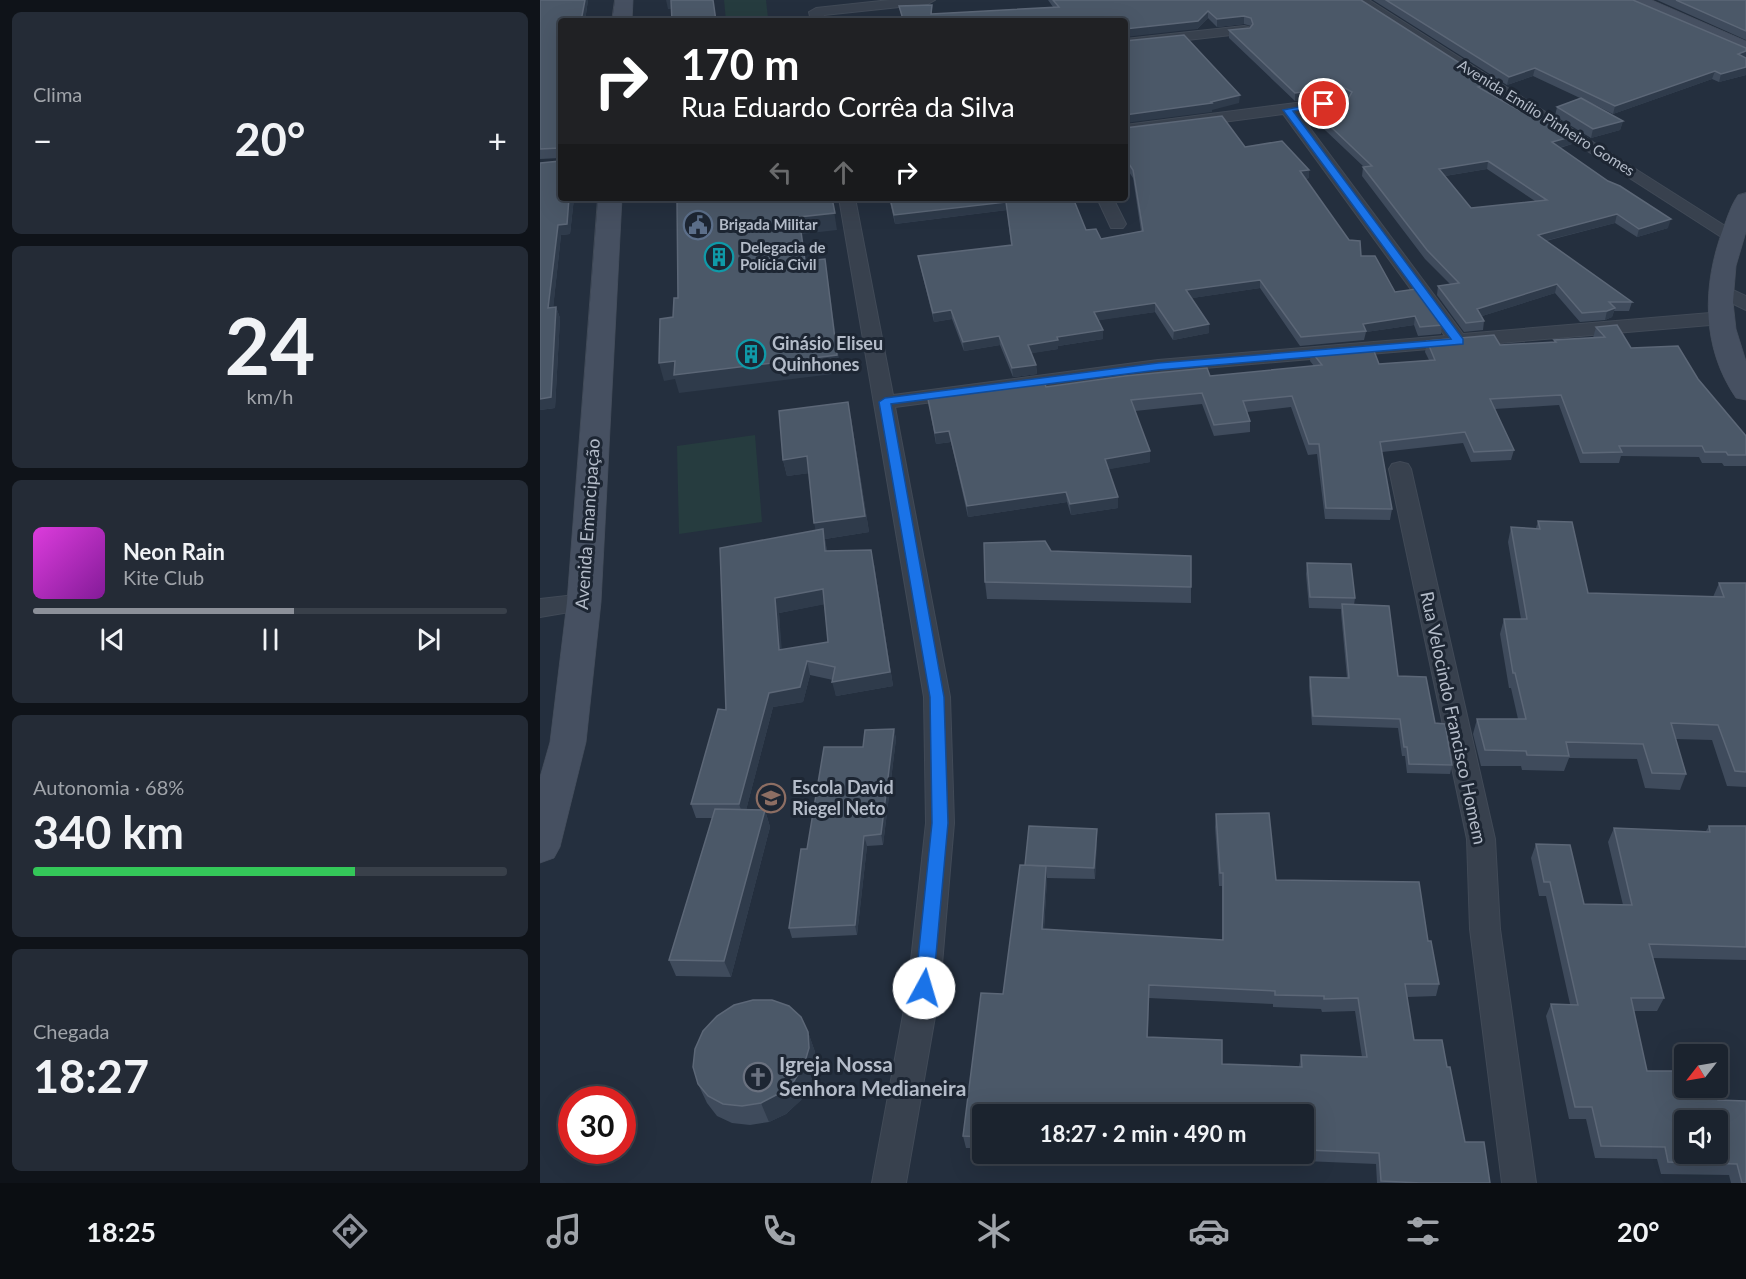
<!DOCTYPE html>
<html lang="pt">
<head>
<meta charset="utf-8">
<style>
  :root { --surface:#1b232e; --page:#242b36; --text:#f1f3f6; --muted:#a0a4aa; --line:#39404a; --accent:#8c9099 }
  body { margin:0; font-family:Lato,sans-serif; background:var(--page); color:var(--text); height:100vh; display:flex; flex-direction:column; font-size:22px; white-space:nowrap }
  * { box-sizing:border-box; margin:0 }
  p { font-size:20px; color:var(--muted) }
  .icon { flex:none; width:33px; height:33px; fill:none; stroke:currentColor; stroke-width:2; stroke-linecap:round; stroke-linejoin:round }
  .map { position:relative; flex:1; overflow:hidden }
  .details { display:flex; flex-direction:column; gap:12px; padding:12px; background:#0f1319; width:540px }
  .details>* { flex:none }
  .top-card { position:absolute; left:18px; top:18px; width:570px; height:183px; border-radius:6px; box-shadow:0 6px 24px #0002,0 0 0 2px var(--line); background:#202124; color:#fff; overflow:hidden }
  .needle { width:39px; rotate:239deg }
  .tools { position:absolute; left:1134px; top:1044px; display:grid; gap:12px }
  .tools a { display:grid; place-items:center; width:54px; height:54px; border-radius:6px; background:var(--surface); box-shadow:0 6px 24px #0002,0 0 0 2px var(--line); font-size:30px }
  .speed { position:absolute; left:18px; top:1086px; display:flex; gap:12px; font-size:30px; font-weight:700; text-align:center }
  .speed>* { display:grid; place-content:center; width:78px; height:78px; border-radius:50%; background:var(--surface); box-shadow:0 6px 24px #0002,0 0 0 2px var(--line); line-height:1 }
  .speed .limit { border:9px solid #d22; background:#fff; color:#111 }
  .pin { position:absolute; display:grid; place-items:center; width:51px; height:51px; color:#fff; margin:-26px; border:3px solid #fff; border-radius:50%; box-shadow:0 2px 6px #0007 }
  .me { position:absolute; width:66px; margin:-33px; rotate:6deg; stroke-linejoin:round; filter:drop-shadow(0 0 4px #0008) }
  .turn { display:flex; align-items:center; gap:21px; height:126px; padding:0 24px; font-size:27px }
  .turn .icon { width:78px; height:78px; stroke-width:2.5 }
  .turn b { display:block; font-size:42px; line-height:51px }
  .lanes { display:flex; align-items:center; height:57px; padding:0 24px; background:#0003; justify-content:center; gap:30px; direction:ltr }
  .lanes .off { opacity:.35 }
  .big { font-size:45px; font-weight:700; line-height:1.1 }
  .details .widget { flex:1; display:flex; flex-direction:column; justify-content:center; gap:9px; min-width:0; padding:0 21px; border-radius:9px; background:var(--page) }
  .details .dial { align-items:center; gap:0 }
  .dial b { font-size:78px; line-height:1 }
  .song { display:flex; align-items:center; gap:18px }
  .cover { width:72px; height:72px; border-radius:9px; background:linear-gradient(135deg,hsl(300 70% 55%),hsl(290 70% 35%)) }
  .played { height:6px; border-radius:3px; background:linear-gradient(90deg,var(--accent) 55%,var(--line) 55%) }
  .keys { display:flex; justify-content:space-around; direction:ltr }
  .heat { display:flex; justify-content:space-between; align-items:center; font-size:33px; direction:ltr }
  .charge { height:9px; border-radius:4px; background:linear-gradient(90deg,#34c759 68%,var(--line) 0) }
  .trip { position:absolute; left:432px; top:1104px; width:342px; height:60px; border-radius:6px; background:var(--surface); box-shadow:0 6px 24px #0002,0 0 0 2px var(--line); font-weight:700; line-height:60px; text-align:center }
  .menu { display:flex; height:96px; justify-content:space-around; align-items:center; background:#0b0e12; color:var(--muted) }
  .menu .icon { width:42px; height:42px }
  .menu .on { color:var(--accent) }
  .menu b { font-size:27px; color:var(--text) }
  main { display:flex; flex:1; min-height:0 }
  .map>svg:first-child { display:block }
</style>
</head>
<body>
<main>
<section class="details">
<div class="widget"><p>Clima</p>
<div class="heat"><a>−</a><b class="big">20°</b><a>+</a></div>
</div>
<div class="widget dial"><b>24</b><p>km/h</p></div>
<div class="widget">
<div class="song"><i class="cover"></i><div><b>Neon Rain</b><p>Kite Club</p></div></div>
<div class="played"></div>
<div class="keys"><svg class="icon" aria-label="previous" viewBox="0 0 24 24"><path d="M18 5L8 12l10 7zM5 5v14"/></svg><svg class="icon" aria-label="pause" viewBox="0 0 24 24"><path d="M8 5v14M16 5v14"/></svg><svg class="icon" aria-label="next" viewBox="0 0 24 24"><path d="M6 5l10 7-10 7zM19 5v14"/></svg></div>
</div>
<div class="widget"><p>Autonomia · 68%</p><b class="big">340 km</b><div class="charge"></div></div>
<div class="widget"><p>Chegada</p><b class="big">18:27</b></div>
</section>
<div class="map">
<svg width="1206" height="1183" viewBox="0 0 1206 1183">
  <rect width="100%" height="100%" fill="#242f3e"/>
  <!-- green -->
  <g fill="#263c3f">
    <polygon points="184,0 226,0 228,18 186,21"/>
    <polygon points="215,435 222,522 139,534 137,446"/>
  </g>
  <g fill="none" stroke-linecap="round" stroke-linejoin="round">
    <!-- street casing -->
    <g stroke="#414a57" stroke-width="2">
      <g id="street">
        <polygon points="350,0 395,0 388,4 284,15 285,21 271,21 269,12 276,8"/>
        <polygon points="813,0 829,0 1201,236 1198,240 1186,240"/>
        <polygon points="704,26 709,27 711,30 709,33 585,47 585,39"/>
        <polygon points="764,102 772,107 769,110 758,112 923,334 1182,312 1189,314 1192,318 1189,322 1182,324 618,372 355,407 410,697 414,823 400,988 366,1183 332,1183 368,988 386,823 384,697 299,198 315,198 353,395 618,360 905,336 743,114 585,135 585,125"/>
        <polygon points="557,198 573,198 586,224 583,228 571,228"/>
        <polygon points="1180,284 1206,296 1206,310 1173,294 1171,290 1173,286"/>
        <polygon points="860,462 868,464 871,469 955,839 960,929 996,1183 962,1183 930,929 927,839 849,469 852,464"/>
        <polygon points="44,594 53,596 56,602 53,608 0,617 0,599"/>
      </g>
    </g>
    <!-- secondary casing -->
    <g stroke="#414a57" stroke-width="1">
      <g id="secondary">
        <polygon points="75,0 93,0 92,21 72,21"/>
        <polygon points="1087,0 1112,0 1206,41 1206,54 1089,4"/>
        <path d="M1206,193V232L1196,266L1193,302L1196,329L1206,361V400L1196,398C1161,347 1162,285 1183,229C1187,218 1191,205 1198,195Z"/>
        <polygon points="58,198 82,198 61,602 46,742 20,847 14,858 0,863 0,777 10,742 27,602"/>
      </g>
    </g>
    <!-- street -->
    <use href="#street" fill="#38414e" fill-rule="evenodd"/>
    <!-- secondary -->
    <use href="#secondary" fill="#465061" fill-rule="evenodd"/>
  </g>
  <!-- wall -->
  <g fill="#3f4b5c" fill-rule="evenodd">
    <polygon points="0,0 48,0 45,21 21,21 21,198 34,198 30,234 21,235 13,308 16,307 20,318 15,408 0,410 0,163 20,161 20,158 0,159"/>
    <path d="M508,0H821L951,83L950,91L946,92L1032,144L1020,148L1128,228L1097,237L1075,223L1006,241L1092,302L1089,311H1074L1072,317L1065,320L1040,322L1015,293L942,316L944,321L943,330L924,332L897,295L898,286L910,284L885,259L822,176L823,167H824L767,113L768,105L808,99L802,95L755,101L689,38V30L710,28L711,26L704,24L677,27L668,18L657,29L362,19L359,6L392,5V14L513,7ZM947,169L995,201L931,208L905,176Z"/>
    <polygon points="833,0 1093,0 1206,48 1206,75 1179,82 1172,79 1073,114 1053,104 1083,121 1080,130 1051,138 1015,116 1017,107 1040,98 993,76 967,85"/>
    <polygon points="1117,0 1206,0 1206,40"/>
    <polygon points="585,128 705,147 769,178 765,179 821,256 855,292 902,325 901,334 878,336 874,325 826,332 824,340 760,346 720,288 652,298 669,333 633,340 615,312 558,320 563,339 518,346 518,349 491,353 496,365 497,374 473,377 460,345 424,351 412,319 394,322 380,265 378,256 471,245 467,210 355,224 349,198 533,198 546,230 561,239 601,231 593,178 585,166"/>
    <polygon points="1056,327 1091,348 1158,379 1206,436 1206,466 1184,466 1182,463 1162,463 1159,457 1081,456 1079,463 1040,463 1019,405 955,409 974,450 971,460 931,462 923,443 842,452 852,509 850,520 785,519 777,454 768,455 751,407 707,412 710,421 710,432 674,436 662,404 595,411 610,451 610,462 568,469 578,497 578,508 531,515 527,502 428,517 411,442 396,444 388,399 479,385 479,382 506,387 670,376 774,366 770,361 771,351 839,364 889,360 885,352 887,341 960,345 1014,342 1014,340 1053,338"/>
    <path d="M311,418L329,532L285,539L287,551L334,564L353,686L296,696L293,680L270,675L263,702L233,707L206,810H225L230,827L191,977L136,976L129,960L172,818H156L151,804L186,710L276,531L269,473L247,476L243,460ZM284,604L288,642L241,650L239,613Z"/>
    <polygon points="998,521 1048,593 1173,597 1179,583 1206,583 1206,787 1187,786 1172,740 1135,739 1146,774 1140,790 1105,788 1097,759 1029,758 1024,771 982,770 981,766 941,766 933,734 937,719 978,719 971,688 969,688 960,634 964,619 981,619 968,542 971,527 996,528"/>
    <polygon points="511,551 651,587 651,603 447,599 445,582"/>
    <polygon points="767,563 815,598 814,605 858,676 895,723 912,765 910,774 867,773 865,756 862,756 858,728 772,725 769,686 770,677 807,678 801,613 801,609 769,608 766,574"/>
    <polygon points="354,729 356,739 343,845 327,846 317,935 252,938 249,928 267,849 323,747"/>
    <path d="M676,814L736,880L888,941L899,984L896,996L867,997L874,1040L907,1067L925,1142L950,1183H837L836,1164L764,1161V1114H442V1148H426L423,1136L463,994L485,865L557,840L555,879L507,878L504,930L682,940V886H679L675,827ZM609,998L733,1004V1007L781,1009L782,1012L815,1011L822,1057L761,1055L759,1067L682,1064L608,1037Z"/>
    <polygon points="1169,826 1206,826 1206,960 1113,958 1124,998 1117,1011 1094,1011 1107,1071 1178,1100 1206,1183 1191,1183 1189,1175 1121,1174 1117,1159 1055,1158 1046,1119 1029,1119 1006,1016 1011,1004 1030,1004 1006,896 999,896 991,858 996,844 1044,904 1083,905 1068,842 1074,828 1166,831"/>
    <polygon points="268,1032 275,1052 276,1068 271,1085 261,1100 246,1114 229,1122 210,1125 192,1123 177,1116 167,1103 158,1084"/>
  </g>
  <!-- shaded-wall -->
  <g fill="#2f3b4b">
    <polygon points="45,0 48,0 45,21 41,21"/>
    <polygon points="126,0 132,0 134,9 128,9"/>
    <polygon points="668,11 668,18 657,29 585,37 585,29"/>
    <polygon points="704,16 704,24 677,27 677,19"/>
    <polygon points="1206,51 1206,58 1198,54"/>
    <polygon points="1206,67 1206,75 1179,82 1181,74"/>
    <polygon points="995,68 993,76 967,85 969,77"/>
    <polygon points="1175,71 1172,79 1073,114 1075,106"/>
    <polygon points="951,83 950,91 937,95 938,87"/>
    <polygon points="803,87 802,95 755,101 755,93"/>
    <polygon points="700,95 699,103 672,110 672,112 585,123 585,115 671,102"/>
    <polygon points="1083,121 1080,130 1051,138 1053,129"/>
    <polygon points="1034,136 1032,144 1010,150 1012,142"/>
    <polygon points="948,161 947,169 898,177 899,169"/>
    <polygon points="769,170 769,178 759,180 760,171"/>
    <polygon points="29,198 34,198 30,234 21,235 12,319 8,308 18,225"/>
    <polygon points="292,198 297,230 262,234 269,279 259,217"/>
    <polygon points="466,202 467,210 355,224 354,215"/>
    <polygon points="1077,214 1075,223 996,243 998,235"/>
    <polygon points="1131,219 1128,228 1097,237 1099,229"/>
    <polygon points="285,259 301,373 139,393 135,379 124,381 119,363"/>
    <polygon points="720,280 720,288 646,299 646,290"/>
    <polygon points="1017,284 1015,293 936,318 937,309"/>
    <polygon points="615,303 615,312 555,321 554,312"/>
    <polygon points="16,307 20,318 15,408 0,410 0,399"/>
    <polygon points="1075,308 1072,317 1065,320 1067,311"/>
    <polygon points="411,310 412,319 394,322 393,313"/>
    <polygon points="875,316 874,325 826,332 823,324"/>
    <polygon points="669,324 669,333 633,340 634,331"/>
    <polygon points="563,330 563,339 518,346 518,349 488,354 488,345 517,337"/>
    <polygon points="459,336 460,345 424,351 423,342"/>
    <polygon points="496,365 497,374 473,377 472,368"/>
    <polygon points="311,418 329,532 285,539 288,566 278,540 274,523"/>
    <polygon points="409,431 411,442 396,444 395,433"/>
    <polygon points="610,451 610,462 565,470 565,459"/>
    <polygon points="267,456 270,473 247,476 243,460"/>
    <polygon points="526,492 527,502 428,517 427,506"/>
    <polygon points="578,497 578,508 531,515 530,504"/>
    <polygon points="334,564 353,686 296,696 292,682"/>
    <polygon points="283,589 286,604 239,613 243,665 239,650 235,598"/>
    <polygon points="267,661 270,675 263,702 233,707 204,818 199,804 229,693"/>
    <polygon points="354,729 356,739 343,845 341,834"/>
    <polygon points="225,810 230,827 191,977 184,961"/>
    <polygon points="557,829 557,840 555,879 554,868"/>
    <polygon points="324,836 327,846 317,935 315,925"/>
    <polygon points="506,866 507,879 503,942 502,929"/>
    <polygon points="268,1032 275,1052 276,1068 271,1085 261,1100 246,1114 229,1122 221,1103"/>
  </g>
  <!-- building -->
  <g fill="#4b5868" stroke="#5c6777" stroke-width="1.5" fill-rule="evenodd">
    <polygon points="0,0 45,0 41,21 21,21 21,198 29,198 27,224 18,225 8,308 16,307 11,397 0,399 0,163 20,161 20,148 0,149"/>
    <polygon points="131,0 173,0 176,21 132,21"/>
    <path d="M513,0H821L951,83L938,87L991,117L1000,114L1034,136L1012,142L1068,181L1080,186L1131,219L1099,229L1077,214L998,235L1092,302H1069L1075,308L1067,311L1042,313L1017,284L937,309L944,321L926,323L898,286L919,283L887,250L823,167L832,166L768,105L808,99L812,92L803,87L755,93L689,30L710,28L713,24L711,18L704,16L677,19L668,11L658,21L585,29V21H342L363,19L359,6L392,5L391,14L519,7ZM948,161L1007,200L931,208L899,169Z"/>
    <polygon points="846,0 1093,0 1206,48 1206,51 1198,54 1206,58 1206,67 1181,74 1175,71 1075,106 995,68 969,77"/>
    <polygon points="1136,0 1206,0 1206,31"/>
    <polygon points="644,35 700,95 671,102 672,103 585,115 585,41"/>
    <polygon points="1041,98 1083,121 1053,129 1017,107"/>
    <polygon points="682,116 705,147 742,141 769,170 760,171 809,240 820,241 821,256 835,256 855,292 876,289 902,325 880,327 875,316 823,324 826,331 761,337 720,280 646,290 669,324 634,331 615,303 554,312 563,330 517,337 518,340 488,345 496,365 472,368 459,336 423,342 411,310 393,313 378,256 472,245 466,202 354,215 350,198 533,198 546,230 556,229 561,239 603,231 593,170 585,158 585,128"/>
    <polygon points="157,198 292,198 295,213 259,217 265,261 285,259 297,355 134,375 135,361 119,363 120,319 133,317 134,298 138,298 137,200"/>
    <polygon points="1077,325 1091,348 1138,346 1158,379 1206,436 1206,455 1188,455 1186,452 1165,452 1162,446 1079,446 1082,452 1043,453 1021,395 950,399 974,450 934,452 925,432 840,442 852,509 786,508 779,444 769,444 752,396 703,401 710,421 674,425 662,393 591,400 610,451 565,459 578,497 530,504 526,492 427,506 409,431 395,433 388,399 480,385 479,382 503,379 506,387 585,376 667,368 670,376 782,365 771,351 832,346 839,364 895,360 887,341 954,335 960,345 1016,342 1014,340 1065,337 1056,327"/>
    <polygon points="308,402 325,516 274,523 267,456 243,460 239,411"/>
    <polygon points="998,521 1032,522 1048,593 1184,597 1179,583 1206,583 1206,772 1195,771 1178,725 1131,723 1146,774 1112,773 1103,744 1026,742 1029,756 987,755 986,751 945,750 937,719 986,719 975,673 973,673 964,619 987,619 971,527 1000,529"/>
    <path d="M283,529L285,551L331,550L350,672L292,682L295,667L267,661L260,687L229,693L199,804H151L178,709L186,710L180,548ZM283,589L288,642L239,650L235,598Z"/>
    <polygon points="505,541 511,551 651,556 651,587 445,582 444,543"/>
    <polygon points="767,563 811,564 815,598 770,597"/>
    <polygon points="802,604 849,606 858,676 886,677 895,723 905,724 912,765 869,764 867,747 864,747 860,719 773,716 770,677 809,678"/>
    <polygon points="354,729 341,834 324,836 315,925 249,928 261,849 267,849 284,747 323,747 325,730"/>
    <polygon points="175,809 225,810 184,961 129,960"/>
    <path d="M729,813L736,880L879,882L888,941H891L899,984H865L874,1040H902L907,1067H910L925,1142H944L950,1183H881L841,1181L839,1153L767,1150L766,1139H764V1114H442V1137L423,1136L441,993L463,994L480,865L506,866L502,929L683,940V873H680L676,814ZM609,985L735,991V995L784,996V999L818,998L827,1057L761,1055L762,1067L682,1064V1040L607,1037Z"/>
    <polygon points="489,826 557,829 554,868 485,865"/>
    <path d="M1169,826H1206V947L1109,944L1124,998H1091L1107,1071H1144V1088H1175L1178,1100L1206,1101V1183H1202L1197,1164L1128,1162L1125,1147L1061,1146L1052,1107H1035L1011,1004L1038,1005L1010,882H1004L996,844L1030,845L1044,904L1092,905L1074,828L1170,832ZM1144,1120H1178V1154H1144Z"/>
    <polygon points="213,1000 232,1000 249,1006 261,1017 268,1032 269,1048 264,1065 254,1081 238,1094 221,1103 202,1106 183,1104 168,1096 158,1084 153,1067 155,1049 163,1031 177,1016 194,1005"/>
  </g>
  <!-- route -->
  <polygon fill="#1a73e8" stroke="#114b97" stroke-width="1.5" points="784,102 788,104 787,106 753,111 923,339 923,344 618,370 351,404 404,697 408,823 393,988 390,994 384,996 378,994 375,988 392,823 390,697 339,402 345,398 618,363 911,339 743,110"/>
  <!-- icons -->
  <defs>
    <g id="civic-ring" transform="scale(1.5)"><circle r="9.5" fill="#1d2633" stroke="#5c6f8a" stroke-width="1.5"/><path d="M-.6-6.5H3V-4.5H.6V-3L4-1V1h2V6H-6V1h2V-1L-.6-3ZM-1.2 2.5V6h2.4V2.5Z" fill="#5c6f8a"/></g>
    <g id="building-ring" transform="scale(1.5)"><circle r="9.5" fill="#1d2633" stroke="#0f9aa8" stroke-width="1.5"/><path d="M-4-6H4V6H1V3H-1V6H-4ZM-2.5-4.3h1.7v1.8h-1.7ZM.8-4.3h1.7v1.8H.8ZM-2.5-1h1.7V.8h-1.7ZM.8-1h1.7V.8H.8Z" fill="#0f9aa8"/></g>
    <g id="school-ring" transform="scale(1.5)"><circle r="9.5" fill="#1d2633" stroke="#8d6e63" stroke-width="1.5"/><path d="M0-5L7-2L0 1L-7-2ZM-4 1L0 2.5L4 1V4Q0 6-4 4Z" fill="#8d6e63"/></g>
    <g id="church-ring" transform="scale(1.5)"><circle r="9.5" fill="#1d2633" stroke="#6b7280" stroke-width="1.5"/><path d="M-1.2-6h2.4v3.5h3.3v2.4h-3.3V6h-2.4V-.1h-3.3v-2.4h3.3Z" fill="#6b7280"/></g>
  </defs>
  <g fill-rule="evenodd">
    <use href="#civic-ring" x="158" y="225"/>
    <use href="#building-ring" x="179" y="257"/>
    <use href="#building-ring" x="211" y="354"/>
    <use href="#school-ring" x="231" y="798"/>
    <use href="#church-ring" x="218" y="1077"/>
  </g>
  <g text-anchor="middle" stroke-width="6" stroke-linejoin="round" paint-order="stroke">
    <!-- far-street labels -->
    <g font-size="15" fill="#b4bcc9" stroke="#1d2633">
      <text transform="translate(1006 118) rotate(32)" y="5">Avenida Emílio Pinheiro Gomes</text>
    </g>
    <!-- far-poi labels -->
    <g font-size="15" font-weight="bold" fill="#b4bcc9" stroke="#1d2633" text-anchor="start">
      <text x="179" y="230">Brigada Militar</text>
      <text x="200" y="253">Delegacia de<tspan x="200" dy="17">Polícia Civil</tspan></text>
    </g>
    <!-- poi labels -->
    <g font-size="18" font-weight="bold" fill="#b4bcc9" stroke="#1d2633" text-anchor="start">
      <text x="232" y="350">Ginásio Eliseu<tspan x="232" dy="21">Quinhones</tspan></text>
      <text x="252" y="794">Escola David<tspan x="252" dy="21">Riegel Neto</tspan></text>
    </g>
    <!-- street labels -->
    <g font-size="18" fill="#b4bcc9" stroke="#1d2633">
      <text transform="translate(48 524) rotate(-86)" y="6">Avenida Emancipação</text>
      <text transform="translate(913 718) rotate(78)" y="6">Rua Velocindo Francisco Homem</text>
    </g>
    <!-- near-poi labels -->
    <g font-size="21" font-weight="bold" fill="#b4bcc9" stroke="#1d2633" text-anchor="start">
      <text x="239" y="1072">Igreja Nossa<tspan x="239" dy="24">Senhora Medianeira</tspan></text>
    </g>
  </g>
</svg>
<div class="tools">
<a><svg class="needle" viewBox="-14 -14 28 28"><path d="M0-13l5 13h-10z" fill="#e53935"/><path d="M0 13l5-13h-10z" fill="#a0a4aa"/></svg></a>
<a><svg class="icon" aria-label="sound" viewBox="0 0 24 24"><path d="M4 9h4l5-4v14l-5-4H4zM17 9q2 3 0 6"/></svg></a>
</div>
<div class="speed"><div class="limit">30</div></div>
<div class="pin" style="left:784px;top:104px;background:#d93025"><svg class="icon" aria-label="arrive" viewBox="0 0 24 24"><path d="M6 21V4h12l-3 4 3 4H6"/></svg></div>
<svg class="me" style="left:384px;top:988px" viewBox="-20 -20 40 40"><circle r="19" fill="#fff"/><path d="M0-13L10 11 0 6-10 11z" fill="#1a73e8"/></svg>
<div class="trip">18:27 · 2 min · 490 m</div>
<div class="top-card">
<div class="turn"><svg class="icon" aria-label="right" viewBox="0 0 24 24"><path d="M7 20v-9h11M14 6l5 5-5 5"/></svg><div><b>170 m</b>Rua Eduardo Corrêa da Silva</div></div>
<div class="lanes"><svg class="icon off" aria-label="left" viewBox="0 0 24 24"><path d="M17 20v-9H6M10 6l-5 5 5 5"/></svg><svg class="icon off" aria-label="ahead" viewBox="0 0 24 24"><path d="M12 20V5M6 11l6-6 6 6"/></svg><svg class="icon" aria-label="right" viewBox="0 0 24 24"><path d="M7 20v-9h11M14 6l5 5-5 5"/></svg></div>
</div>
</div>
</main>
<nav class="menu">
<b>18:25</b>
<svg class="icon on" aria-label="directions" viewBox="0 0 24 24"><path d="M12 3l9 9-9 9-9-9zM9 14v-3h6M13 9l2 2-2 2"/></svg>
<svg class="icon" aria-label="music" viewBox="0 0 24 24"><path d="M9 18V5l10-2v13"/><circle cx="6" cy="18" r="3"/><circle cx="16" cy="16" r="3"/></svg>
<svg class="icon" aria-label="phone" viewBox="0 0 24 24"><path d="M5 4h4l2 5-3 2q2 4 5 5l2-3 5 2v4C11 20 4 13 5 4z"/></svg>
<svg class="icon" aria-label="climate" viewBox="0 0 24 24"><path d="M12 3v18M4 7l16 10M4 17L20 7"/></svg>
<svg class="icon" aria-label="car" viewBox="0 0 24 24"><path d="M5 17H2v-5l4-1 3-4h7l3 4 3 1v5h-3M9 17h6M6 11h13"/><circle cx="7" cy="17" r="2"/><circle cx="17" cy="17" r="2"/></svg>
<svg class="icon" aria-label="filters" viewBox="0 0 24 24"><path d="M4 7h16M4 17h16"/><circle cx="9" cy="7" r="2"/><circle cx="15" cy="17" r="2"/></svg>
<b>20°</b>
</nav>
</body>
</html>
